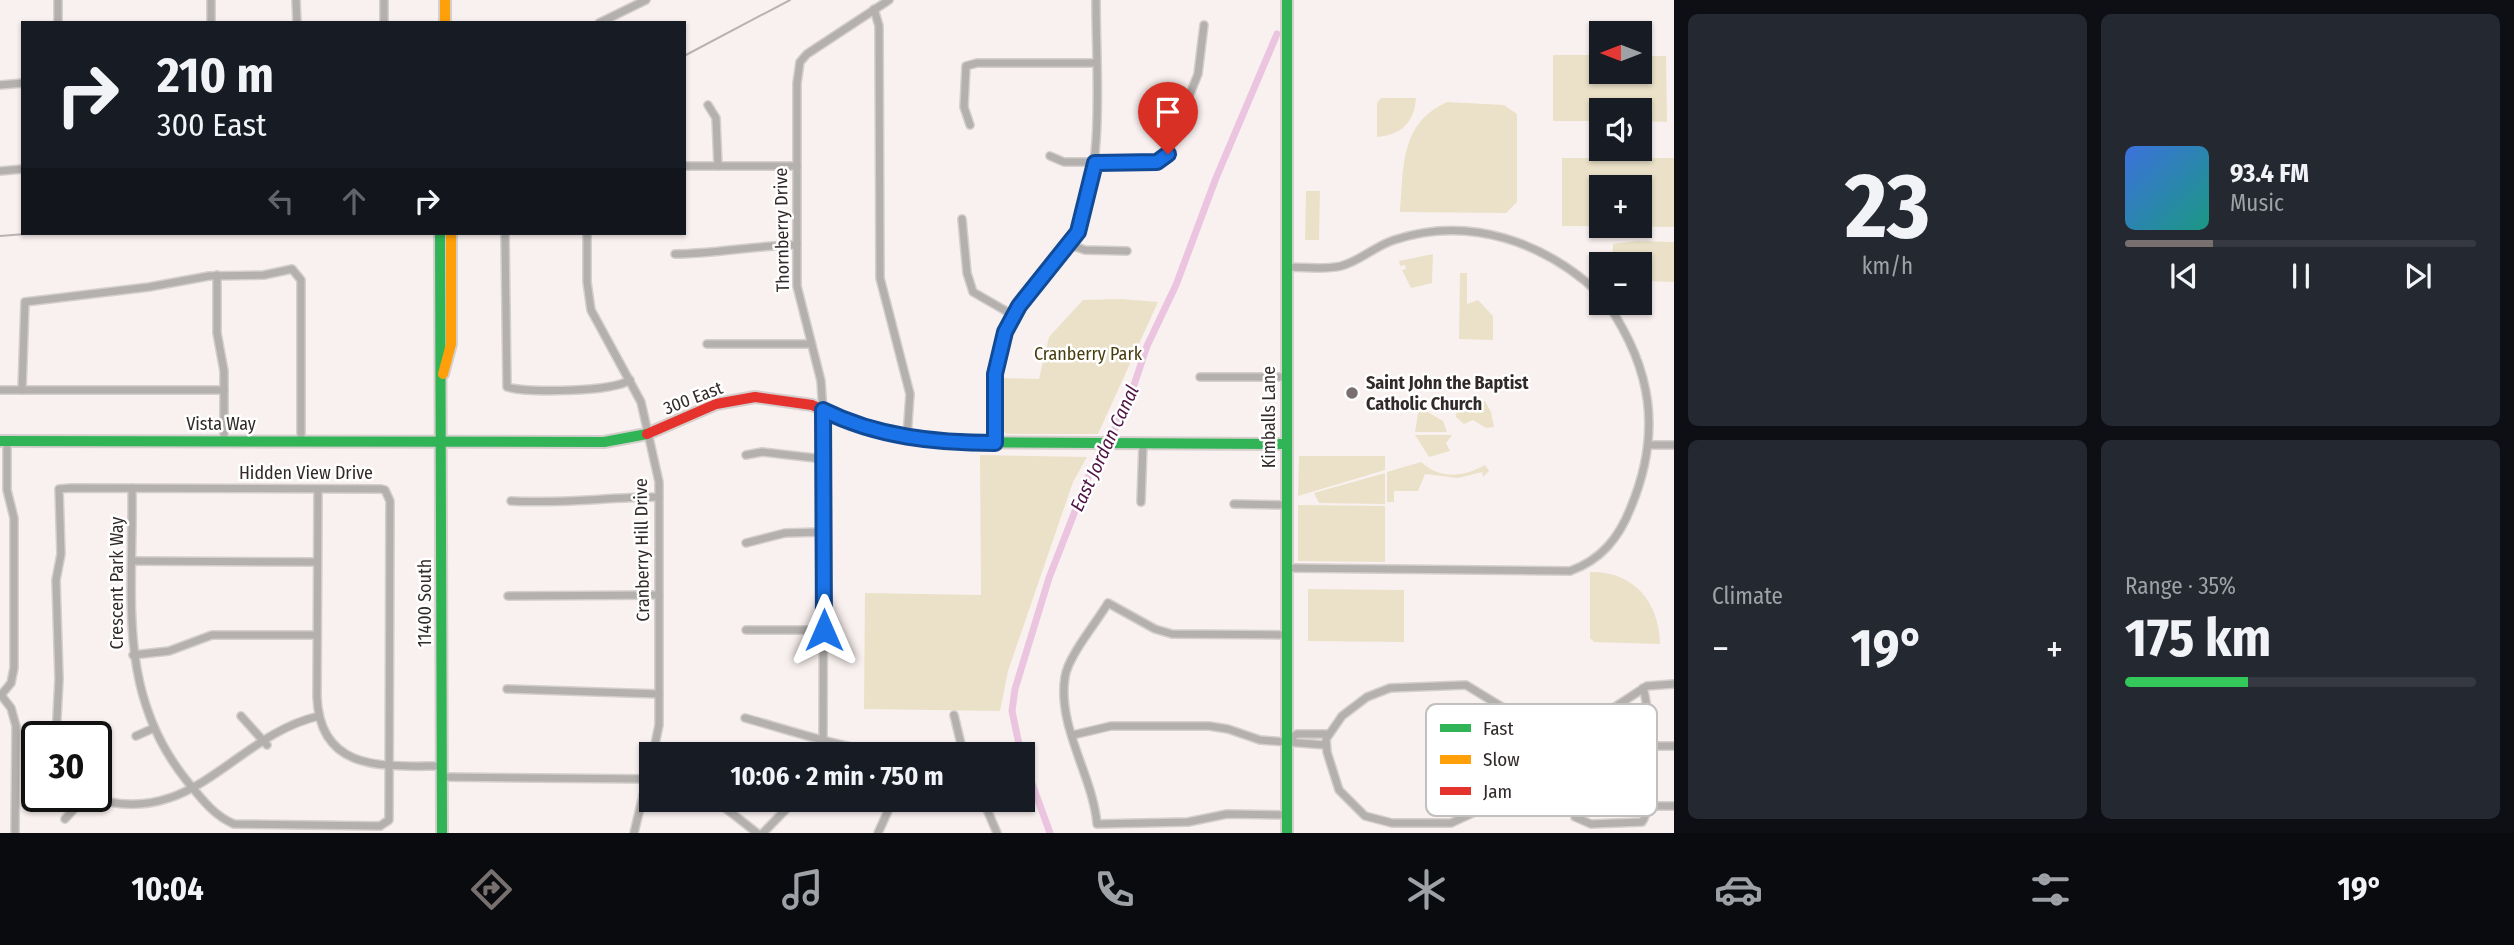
<!DOCTYPE html>
<html lang="en">
<head>
<meta charset="utf-8">
<style>
  :root { --surface:#171b24; --page:#242831; --text:#f1f3f6; --muted:#9ea1a6; --line:#363941; --accent:#77706e }
  body { margin:0; font-family:"Fira Sans Condensed",sans-serif; background:var(--page); color:var(--text); height:100vh; display:flex; flex-direction:column; font-size:26px; white-space:nowrap }
  * { box-sizing:border-box; margin:0 }
  p { font-size:23px; color:var(--muted) }
  .icon { flex:none; width:38px; height:38px; fill:none; stroke:currentColor; stroke-width:2; stroke-linecap:round; stroke-linejoin:round }
  .map { position:relative; flex:1; overflow:hidden }
  .sheet { display:flex; flex-direction:column; gap:14px; padding:14px; background:#0d0f14; width:840px }
  .sheet>* { flex:none }
  .hud { position:absolute; left:21px; top:21px; width:665px; height:214px; border-radius:0px; box-shadow:0 2px 5px #0004; background:#171b24; color:var(--text); overflow:hidden }
  .needle { width:46px; rotate:270deg }
  .controls { position:absolute; left:1589px; top:21px; display:grid; gap:14px }
  .controls a { display:grid; place-items:center; width:63px; height:63px; border-radius:0px; background:var(--surface); box-shadow:0 2px 5px #0004; font-size:35px }
  .speed { position:absolute; left:21px; top:721px; display:flex; gap:14px; font-size:35px; font-weight:700; text-align:center }
  .speed>* { display:grid; place-content:center; width:91px; height:91px; border-radius:50%; background:var(--surface); box-shadow:0 2px 5px #0004; line-height:1 }
  .speed .limit { border:4px solid #111; border-radius:10px; background:#fff; color:#111 }
  .pin { position:absolute; display:grid; place-items:center; width:60px; height:60px; color:#fff; margin:-72px -30px; border-radius:50% 50% 50% 0; rotate:-45deg; box-shadow:0 0 7px #0007 }
  .pin .icon { rotate:45deg }
  .me { position:absolute; width:77px; margin:-38px; rotate:0deg; stroke-linejoin:round; filter:drop-shadow(0 0 5px #0008) }
  .turn { display:flex; align-items:center; gap:24px; height:147px; padding:0 21px; font-size:32px }
  .turn .icon { width:91px; height:91px; stroke-width:2.5 }
  .turn b { display:block; font-size:49px; line-height:60px }
  .lanes { display:flex; align-items:center; height:66px; padding:0 21px; background:#0003; justify-content:center; gap:35px; direction:ltr }
  .lanes .off { opacity:.35 }
  .big { font-size:52px; font-weight:700; line-height:1.1 }
  .sheet .widget { flex:1; display:flex; flex-direction:column; justify-content:center; gap:10px; min-width:0; padding:0 24px; border-radius:10px; background:var(--page) }
  .sheet .dial { align-items:center; gap:0 }
  .dial b { font-size:91px; line-height:1 }
  .song { display:flex; align-items:center; gap:21px }
  .cover { width:84px; height:84px; border-radius:10px; background:linear-gradient(135deg,hsl(220 70% 55%),hsl(170 70% 35%)) }
  .played { height:7px; border-radius:4px; background:linear-gradient(90deg,var(--accent) 25%,var(--line) 25%) }
  .keys { display:flex; justify-content:space-around; direction:ltr }
  .heat { display:flex; justify-content:space-between; align-items:center; font-size:38px; direction:ltr }
  .charge { height:10px; border-radius:5px; background:linear-gradient(90deg,#34c759 35%,var(--line) 0) }
  .sheet .tiles { flex:1; display:grid; gap:14px; grid-template-columns:repeat(2,1fr) }
  .trip { position:absolute; left:639px; top:742px; width:396px; height:70px; border-radius:0px; background:var(--surface); box-shadow:0 2px 5px #0004; font-weight:700; line-height:70px; text-align:center }
  .menu { display:flex; height:112px; justify-content:space-around; align-items:center; background:#090b0e; color:var(--muted) }
  .menu .icon { width:49px; height:49px }
  .menu .selected { color:var(--accent) }
  .menu b { font-size:32px; color:var(--text) }
  main { display:flex; flex:1; min-height:0 }
  .map>svg:first-child { display:block }
</style>
</head>
<body>
<main>
<div class="map">
<svg width="1674" height="833" viewBox="0 0 1674 833">
  <rect width="100%" height="100%" fill="#f9f1ef"/>
  <!-- green -->
  <g fill="#ebe1c8" fill-rule="evenodd">
    <polygon points="1553,55 1601,55 1601,72 1640,72 1640,56 1666,56 1667,122 1640,121 1640,110 1601,110 1601,121 1553,121"/>
    <path d="M1381,98H1416C1414,123 1401,135 1377,137V103Z"/>
    <path d="M1447,102L1504,105L1517,114V202L1506,213L1400,212C1404,168 1399,124 1447,102Z"/>
    <path d="M1562,158H1674V227L1562,226ZM1601,187H1640V226H1601Z"/>
    <polygon points="1306,191 1320,191 1319,240 1305,240"/>
    <polygon points="1636,241 1674,242 1674,282 1648,281 1647,300 1640,300 1640,264 1612,264 1613,244"/>
    <polygon points="1433,254 1432,283 1411,288 1402,270 1406,269 1405,265 1400,266 1399,261"/>
    <polygon points="1460,273 1467,273 1467,304 1478,300 1493,316 1493,340 1459,339"/>
    <polygon points="1121,299 1158,302 1098,434 1006,434 1004,431 1004,378 1039,379 1049,337 1083,300"/>
    <polygon points="1457,401 1485,401 1491,412 1494,427 1486,428 1473,420 1464,424 1456,417"/>
    <polygon points="1419,407 1443,421 1447,432 1415,432"/>
    <polygon points="1415,435 1452,435 1446,443 1450,451 1429,457"/>
    <polygon points="980,455 1087,457 1073,482 1008,671 1000,711 864,709 865,593 981,595"/>
    <polygon points="1299,456 1385,456 1385,470 1298,496"/>
    <path d="M1421,462C1441,480 1463,477 1485,465L1489,471L1483,477L1482,472L1458,478L1425,474L1418,491H1394V502H1387V472Z"/>
    <polygon points="1385,473 1385,504 1319,503 1314,493"/>
    <polygon points="1298,505 1385,506 1385,562 1298,561"/>
    <path d="M1590,572C1634,571 1659,602 1660,644L1594,642L1590,638Z"/>
    <polygon points="1308,589 1404,590 1404,642 1308,641"/>
  </g>
  <g fill="none" stroke-linecap="round" stroke-linejoin="round">
    <!-- canal -->
    <g stroke="#ebc4e0" stroke-width="7">
      <polyline points="1021,754 1012,711 1015,689 1049,578 1089,475 1113,433 1133,388 1147,346 1176,285 1216,178 1277,34"/>
      <polyline points="1022,756 1050,833"/>
    </g>
    <!-- street casing -->
    <g stroke="#d4cecc" stroke-width="10">
      <g id="street">
        <polyline points="296,0 297,23"/>
        <polyline points="874,9 879,26 880,278 910,394 907,437"/>
        <polyline points="58,23 58,0"/>
        <polyline points="211,23 211,0"/>
        <polyline points="384,23 384,0"/>
        <polyline points="599,23 646,0"/>
        <polyline points="0,85 23,83"/>
        <polyline points="708,105 716,118 718,166"/>
        <polyline points="970,125 964,107 966,66 977,63 1096,63"/>
        <polyline points="1050,156 1064,162 1154,162 1164,159 1198,74 1204,25"/>
        <polyline points="684,166 797,166"/>
        <polyline points="0,171 23,169"/>
        <polyline points="962,219 967,273 973,292 1013,315"/>
        <path d="M505,233L507,387C528,393 612,392 630,380"/>
        <polyline points="587,233 587,282 591,310 641,402 659,482 659,725 653,754"/>
        <polyline points="1070,245 1085,250 1127,251"/>
        <path d="M675,254C716,254 755,245 797,245"/>
        <path d="M1287,267C1304,267 1324,270 1341,266C1360,261 1375,246 1394,240C1470,215 1545,242 1601,295"/>
        <polyline points="217,275 217,333 224,371 224,442"/>
        <polyline points="707,344 811,344"/>
        <polyline points="1200,377 1287,377"/>
        <polyline points="0,390 224,390"/>
        <polyline points="22,390 25,302 149,287 209,276 264,275 292,269 301,280 301,442"/>
        <polyline points="7,441 7,490 14,518 14,668 11,683 1,695 11,708 16,726 15,833"/>
        <path d="M995,444C993,385 995,334 1034,288C1049,270 1072,250 1079,228C1105,156 1096,75 1096,0"/>
        <polyline points="1649,445 1674,445"/>
        <polyline points="746,455 762,452 824,459"/>
        <path d="M318,489L317,697C320,773 385,766 442,766"/>
        <path d="M511,501C560,504 609,497 659,497"/>
        <polyline points="1141,502 1143,444"/>
        <polyline points="1234,504 1287,505"/>
        <polyline points="746,543 785,533 824,532"/>
        <polyline points="133,561 317,562"/>
        <path d="M1287,568L1570,571C1601,560 1619,538 1631,507C1662,432 1652,369 1607,303"/>
        <polyline points="508,596 659,595"/>
        <polyline points="746,630 824,630"/>
        <path d="M1287,635L1172,634L1155,629L1108,603C1097,622 1068,656 1065,677C1057,727 1093,776 1097,824L1188,822L1227,814L1287,815"/>
        <polyline points="133,655 169,651 212,635 317,635"/>
        <polyline points="507,689 659,694"/>
        <polyline points="954,715 963,752"/>
        <polyline points="241,716 267,745"/>
        <path d="M745,718C815,737 890,767 963,750"/>
        <polyline points="1524,721 1498,788 1477,811 1451,823 1392,823 1365,816 1339,790 1327,752 1326,739 1342,716 1367,697 1390,688 1466,685 1530,724 1567,728 1595,720 1647,686 1674,684"/>
        <path d="M1578,727L1579,761L1575,817L1591,824L1642,822C1654,809 1650,706 1643,688"/>
        <polyline points="1073,735 1111,726 1209,726 1228,729 1260,740 1326,745"/>
        <polyline points="136,736 154,728"/>
        <path d="M56,737L59,679L56,580L61,554L59,489L71,488L381,489L385,490L390,501L389,820L380,826L234,824C214,816 200,797 187,781C115,692 134,594 132,488"/>
        <polyline points="1287,740 1297,734 1329,734"/>
        <polyline points="1648,746 1674,746"/>
        <polyline points="821,754 823,740 824,428 821,381 797,286 797,83 800,62 807,54 889,0"/>
        <polyline points="442,777 651,779"/>
        <path d="M87,796C192,833 232,736 319,716"/>
        <polyline points="715,800 757,833"/>
        <polyline points="983,800 997,833"/>
        <polyline points="1648,806 1674,806"/>
        <polyline points="65,819 86,796"/>
        <polyline points="634,833 651,763"/>
        <polyline points="763,833 795,800"/>
        <polyline points="878,833 893,800"/>
      </g>
    </g>
    <!-- fast casing -->
    <g stroke="#d4cecc" stroke-width="14">
      <g id="fast">
        <polyline points="1287,0 1287,833"/>
        <polyline points="440,233 442,833"/>
        <polyline points="0,441 604,442 647,434"/>
        <polyline points="950,442 1287,444"/>
      </g>
    </g>
    <!-- slow casing -->
    <g stroke="#d4cecc" stroke-width="14">
      <g id="slow">
        <polyline points="445,0 445,23"/>
        <polyline points="443,374 451,344 451,233"/>
      </g>
    </g>
    <!-- jam casing -->
    <g stroke="#d4cecc" stroke-width="14">
      <polyline id="jam" points="647,434 716,404 755,397 812,405 847,421 936,442 950,442"/>
    </g>
    <!-- street -->
    <use href="#street" stroke="#b3b0ae" stroke-width="7"/>
    <!-- fast -->
    <use href="#fast" stroke="#30b455" stroke-width="10"/>
    <!-- slow -->
    <use href="#slow" stroke="#ff9f0a" stroke-width="10"/>
    <!-- jam -->
    <use href="#jam" stroke="#e5322d" stroke-width="10"/>
    <!-- tram -->
    <g stroke="#b8b3b2" stroke-width="2">
      <polyline points="684,56 790,0"/>
      <polyline points="0,236 38,233"/>
    </g>
  </g>
  <g fill="none" stroke-linecap="round" stroke-linejoin="round">
    <!-- route casing -->
    <g stroke="#114b97" stroke-width="18">
      <path id="route" d="M824,630L823,410C877,437 936,443 995,443V374L1005,332L1019,306L1078,232L1095,163L1157,162L1168,154"/>
    </g>
    <!-- route -->
    <use href="#route" stroke="#1a73e8" stroke-width="12"/>
  </g>
  <!-- markers -->
  <circle fill="#77706e" stroke="#fff" stroke-width="2.5" cx="1352" cy="393" r="7"/>
  <g text-anchor="middle" stroke-width="5" stroke-linejoin="round" paint-order="stroke">
    <!-- street labels -->
    <g font-size="18" fill="#312a29" stroke="#fff">
      <text transform="translate(782 230) rotate(-91)" y="6">Thornberry Drive</text>
      <text transform="translate(693 398) rotate(-21)" y="6">300 East</text>
      <text transform="translate(1269 417) rotate(-90)" y="6">Kimballs Lane</text>
      <text x="221" y="430">Vista Way</text>
      <text x="306" y="479">Hidden View Drive</text>
      <text transform="translate(642 550) rotate(-91)" y="6">Cranberry Hill Drive</text>
      <text transform="translate(117 583) rotate(-90)" y="6">Crescent Park Way</text>
      <text transform="translate(425 603) rotate(-90)" y="6">11400 South</text>
    </g>
    <!-- park labels -->
    <g font-size="18" fill="#473d0c" stroke="#fff">
      <text x="1088" y="360">Cranberry Park</text>
    </g>
    <!-- poi labels -->
    <g font-size="18" font-weight="bold" fill="#312a29" stroke="#fff" text-anchor="start">
      <text x="1366" y="389">Saint John the Baptist<tspan x="1366" dy="21">Catholic Church</tspan></text>
    </g>
    <!-- water labels -->
    <g font-size="19" font-style="italic" fill="#501346" stroke="#fff">
      <text transform="translate(1104 448) rotate(-65)" y="7">East Jordan Canal</text>
    </g>
  </g>
  <!-- legend -->
  <rect x="1426" y="704" width="231" height="112" rx="10" fill="#fff" stroke="#c1bfbf" stroke-width="2"/>
  <rect x="1440" y="724" width="31" height="8" fill="#30b455"/>
  <rect x="1440" y="755" width="31" height="9" fill="#ff9f0a"/>
  <rect x="1440" y="787" width="31" height="8" fill="#e5322d"/>
  <g font-size="19" fill="#312a29">
    <text x="1483" y="735">Fast</text>
    <text x="1483" y="766">Slow</text>
    <text x="1483" y="798">Jam</text>
  </g>
</svg>
<div class="controls">
<a><svg class="needle" viewBox="-14 -14 28 28"><path d="M0-13l5 13h-10z" fill="#e53935"/><path d="M0 13l5-13h-10z" fill="#9ea1a6"/></svg></a>
<a><svg class="icon" aria-label="sound" viewBox="0 0 24 24"><path d="M4 9h4l5-4v14l-5-4H4zM17 9q2 3 0 6"/></svg></a>
<a>+</a>
<a>−</a>
</div>
<div class="speed"><div class="limit">30</div></div>
<div class="pin" style="left:1168px;top:154px;background:#d93025"><svg class="icon" aria-label="arrive" viewBox="0 0 24 24"><path d="M6 21V4h12l-3 4 3 4H6"/></svg></div>
<svg class="me" style="left:824px;top:630px" viewBox="-20 -20 40 40"><path d="M0-17L14 15 0 8-14 15z" fill="#1a73e8" stroke="#fff" stroke-width="4"/></svg>
<div class="trip">10:06 · 2 min · 750 m</div>
<div class="hud">
<div class="turn"><svg class="icon" aria-label="right" viewBox="0 0 24 24"><path d="M7 20v-9h11M14 6l5 5-5 5"/></svg><div><b>210 m</b>300 East</div></div>
<div class="lanes"><svg class="icon off" aria-label="left" viewBox="0 0 24 24"><path d="M17 20v-9H6M10 6l-5 5 5 5"/></svg><svg class="icon off" aria-label="ahead" viewBox="0 0 24 24"><path d="M12 20V5M6 11l6-6 6 6"/></svg><svg class="icon" aria-label="right" viewBox="0 0 24 24"><path d="M7 20v-9h11M14 6l5 5-5 5"/></svg></div>
</div>
</div>
<section class="sheet">
<div class="tiles">
<div class="widget dial"><b>23</b><p>km/h</p></div>
<div class="widget">
<div class="song"><i class="cover"></i><div><b>93.4 FM</b><p>Music</p></div></div>
<div class="played"></div>
<div class="keys"><svg class="icon" aria-label="previous" viewBox="0 0 24 24"><path d="M18 5L8 12l10 7zM5 5v14"/></svg><svg class="icon" aria-label="pause" viewBox="0 0 24 24"><path d="M8 5v14M16 5v14"/></svg><svg class="icon" aria-label="next" viewBox="0 0 24 24"><path d="M6 5l10 7-10 7zM19 5v14"/></svg></div>
</div>
<div class="widget"><p>Climate</p>
<div class="heat"><a>−</a><b class="big">19°</b><a>+</a></div>
</div>
<div class="widget"><p>Range · 35%</p><b class="big">175 km</b><div class="charge"></div></div>
</div>
</section>
</main>
<nav class="menu">
<b>10:04</b>
<svg class="icon selected" aria-label="directions" viewBox="0 0 24 24"><path d="M12 3l9 9-9 9-9-9zM9 14v-3h6M13 9l2 2-2 2"/></svg>
<svg class="icon" aria-label="music" viewBox="0 0 24 24"><path d="M9 18V5l10-2v13"/><circle cx="6" cy="18" r="3"/><circle cx="16" cy="16" r="3"/></svg>
<svg class="icon" aria-label="phone" viewBox="0 0 24 24"><path d="M5 4h4l2 5-3 2q2 4 5 5l2-3 5 2v4C11 20 4 13 5 4z"/></svg>
<svg class="icon" aria-label="climate" viewBox="0 0 24 24"><path d="M12 3v18M4 7l16 10M4 17L20 7"/></svg>
<svg class="icon" aria-label="car" viewBox="0 0 24 24"><path d="M5 17H2v-5l4-1 3-4h7l3 4 3 1v5h-3M9 17h6M6 11h13"/><circle cx="7" cy="17" r="2"/><circle cx="17" cy="17" r="2"/></svg>
<svg class="icon" aria-label="filters" viewBox="0 0 24 24"><path d="M4 7h16M4 17h16"/><circle cx="9" cy="7" r="2"/><circle cx="15" cy="17" r="2"/></svg>
<b>19°</b>
</nav>
</body>
</html>
